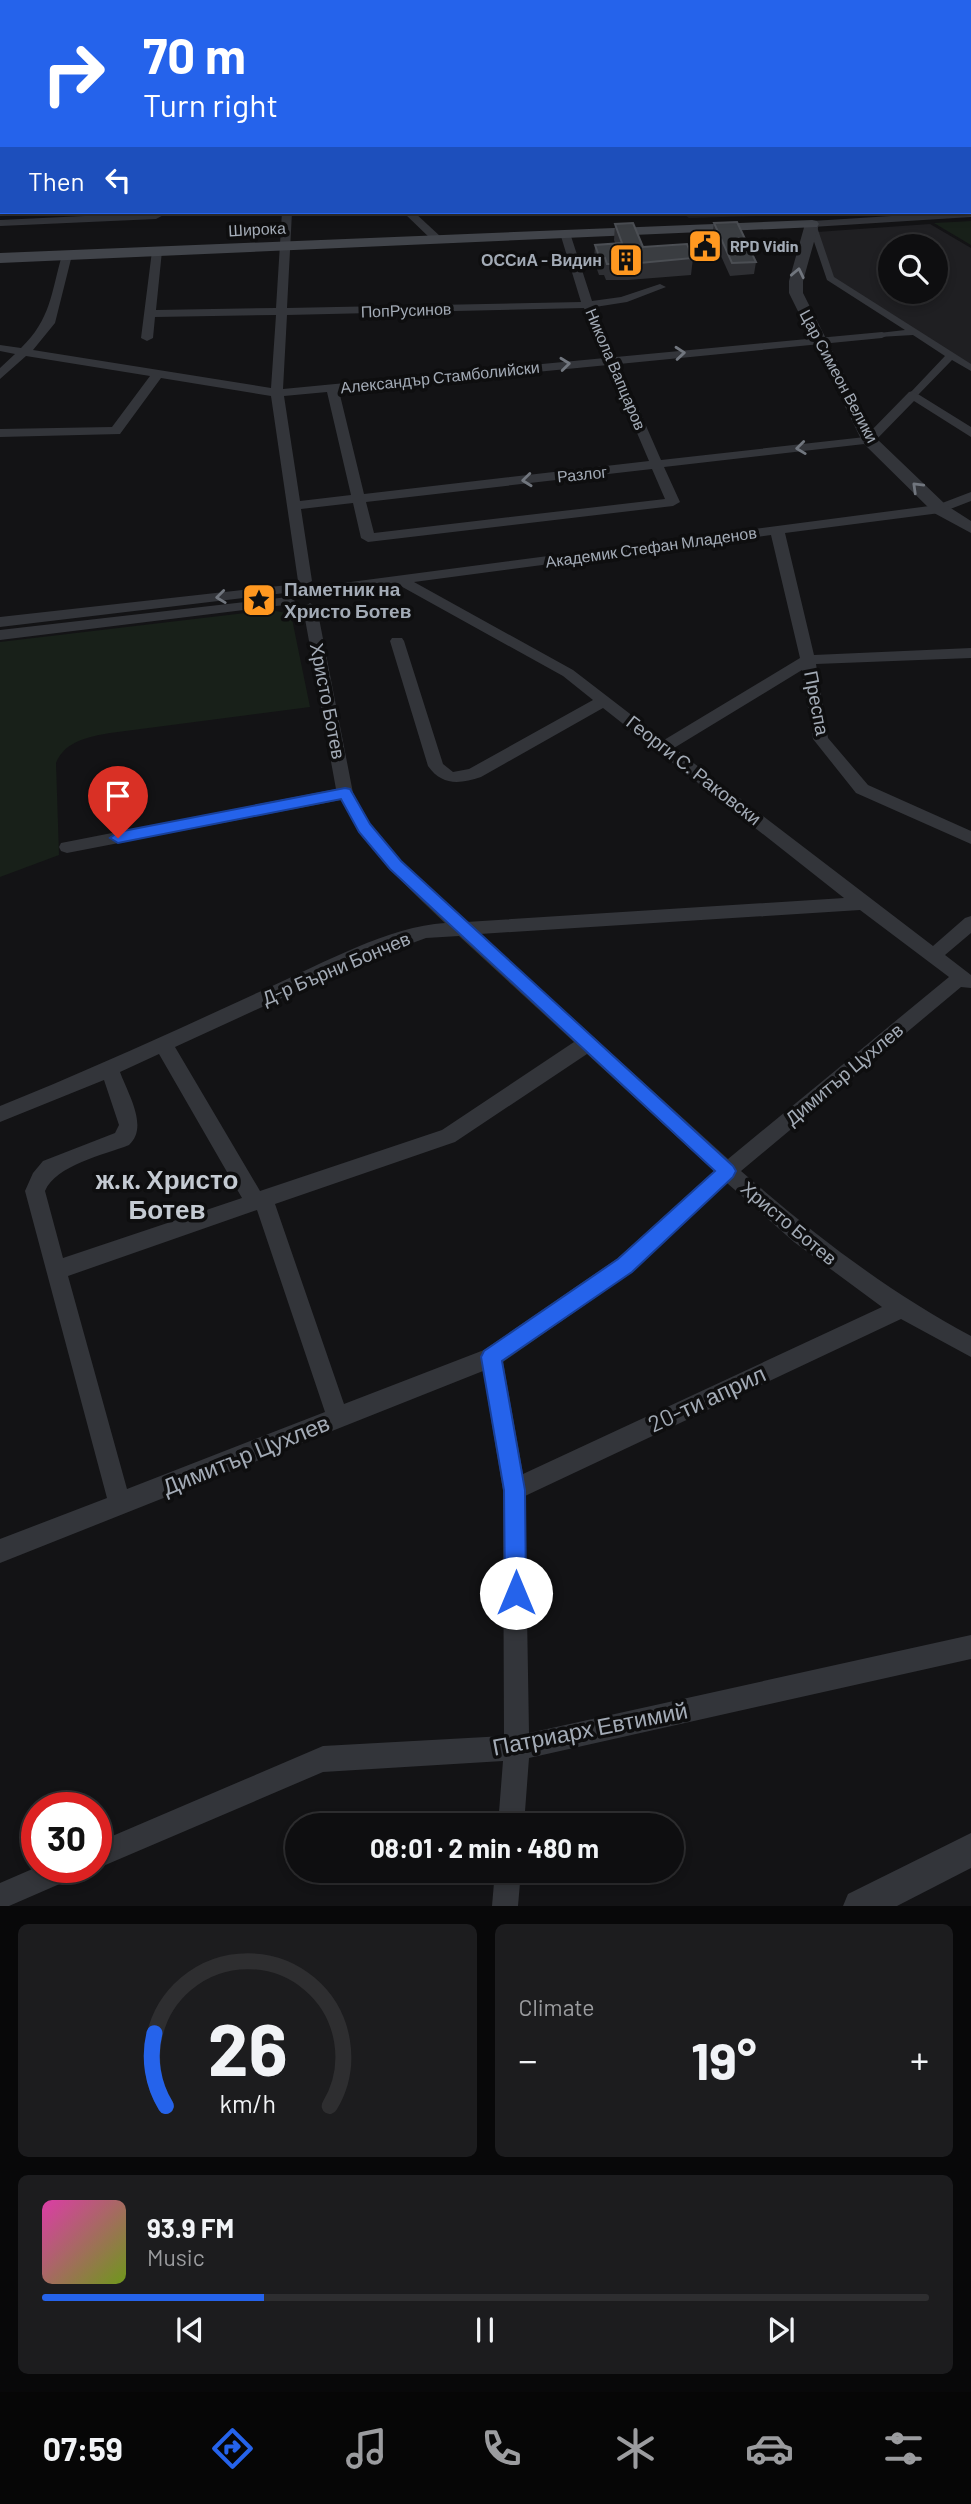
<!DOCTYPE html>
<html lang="en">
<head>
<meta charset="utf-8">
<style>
  :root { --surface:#0e0e10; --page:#1c1c1e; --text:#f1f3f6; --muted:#9b9c9f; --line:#2e2e30; --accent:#2563eb }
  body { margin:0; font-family:Barlow,sans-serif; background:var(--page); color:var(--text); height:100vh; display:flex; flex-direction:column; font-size:26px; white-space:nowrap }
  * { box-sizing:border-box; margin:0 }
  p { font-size:23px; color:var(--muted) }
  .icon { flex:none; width:38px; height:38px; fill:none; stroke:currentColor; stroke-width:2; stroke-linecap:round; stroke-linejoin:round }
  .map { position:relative; height:1906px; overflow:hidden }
  .side { display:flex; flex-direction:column; gap:18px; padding:18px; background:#080809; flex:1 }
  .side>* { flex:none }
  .guide { position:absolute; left:0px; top:0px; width:971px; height:214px; box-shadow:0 4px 10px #0003,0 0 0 2px var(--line); background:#2563eb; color:#fff; overflow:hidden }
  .tools { position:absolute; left:878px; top:234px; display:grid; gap:14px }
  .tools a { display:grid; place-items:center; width:70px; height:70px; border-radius:50%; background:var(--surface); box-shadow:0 4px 10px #0003,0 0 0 2px var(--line); font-size:35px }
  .speed { position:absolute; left:21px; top:1792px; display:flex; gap:14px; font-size:35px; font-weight:700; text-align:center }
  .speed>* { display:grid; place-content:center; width:91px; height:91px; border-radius:50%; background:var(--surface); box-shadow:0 4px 10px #0003,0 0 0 2px var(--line); line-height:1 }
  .speed .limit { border:10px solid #d22; background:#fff; color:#111 }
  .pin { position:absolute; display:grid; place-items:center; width:60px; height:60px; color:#fff; margin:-72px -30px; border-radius:50% 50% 50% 0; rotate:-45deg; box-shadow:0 0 7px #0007 }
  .pin .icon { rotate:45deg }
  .me { position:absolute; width:77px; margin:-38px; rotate:0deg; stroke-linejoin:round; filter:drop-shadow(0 0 5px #0008) }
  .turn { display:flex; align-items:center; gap:24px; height:147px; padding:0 28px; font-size:32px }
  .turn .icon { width:91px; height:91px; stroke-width:2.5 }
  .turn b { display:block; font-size:49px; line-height:60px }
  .then { display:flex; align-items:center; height:66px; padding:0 28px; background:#0003; gap:14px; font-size:26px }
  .big { font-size:52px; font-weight:700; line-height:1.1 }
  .side .tile { flex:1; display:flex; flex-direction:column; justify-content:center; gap:10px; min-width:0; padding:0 24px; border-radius:10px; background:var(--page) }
  .side .dial { align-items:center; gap:0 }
  .dial svg { height:182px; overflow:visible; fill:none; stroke:var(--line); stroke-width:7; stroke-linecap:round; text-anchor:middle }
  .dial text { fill:var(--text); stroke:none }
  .song { display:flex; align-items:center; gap:21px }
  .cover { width:84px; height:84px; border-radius:10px; background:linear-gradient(135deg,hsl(320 70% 55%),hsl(80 70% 35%)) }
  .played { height:7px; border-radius:4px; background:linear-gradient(90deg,var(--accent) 25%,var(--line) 25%) }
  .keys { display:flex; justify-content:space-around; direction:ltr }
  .heat { display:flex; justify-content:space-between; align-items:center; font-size:38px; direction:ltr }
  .side .tiles { flex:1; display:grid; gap:18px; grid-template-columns:1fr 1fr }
  .tile:last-child { grid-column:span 2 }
  .trip { position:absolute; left:285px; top:1813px; width:399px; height:70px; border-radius:35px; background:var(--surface); box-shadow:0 4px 10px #0003,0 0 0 2px var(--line); font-weight:700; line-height:70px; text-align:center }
  .dock { display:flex; height:112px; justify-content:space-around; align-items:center; background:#060606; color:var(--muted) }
  .dock .icon { width:49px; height:49px }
  .dock .selected { color:var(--accent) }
  .dock b { font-size:32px; color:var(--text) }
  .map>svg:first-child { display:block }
</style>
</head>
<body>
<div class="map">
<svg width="971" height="1906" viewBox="0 0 971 1906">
  <rect width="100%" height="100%" fill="#131315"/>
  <!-- built -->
  <g fill="#1f1f22" fill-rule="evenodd">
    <polygon points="681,212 771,212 758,216 689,218"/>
    <path d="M930,224L971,248V367L832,280L817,232ZM891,247H936V292H891Z"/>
  </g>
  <!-- green -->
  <g fill="#182019">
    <polygon points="971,221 971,245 934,223"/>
    <path d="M271,610L291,614L310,707L110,733C88,737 65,741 56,763L59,855L0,877V642Z"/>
  </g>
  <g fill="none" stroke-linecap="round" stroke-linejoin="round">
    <!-- pedestrian -->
    <polygon fill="#33353a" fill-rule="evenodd" points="812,221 816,224 834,277 971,364 971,371 952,360 916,397 910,397 910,393 945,356 913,335 879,337 879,333 905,330 827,280 808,224"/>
    <!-- minor -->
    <g fill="#33353a" fill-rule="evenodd">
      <polygon points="16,0 26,0 15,2"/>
      <polygon points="301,0 309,0 300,2"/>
      <polygon points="480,0 497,0 499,2 481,2"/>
      <polygon points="809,0 819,0 807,2"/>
      <polygon points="954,0 962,0 953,2"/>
      <polygon points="0,11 2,11 0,17"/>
      <polygon points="970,30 971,30 971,36 970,35"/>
      <polygon points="970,49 971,50 971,58 970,57"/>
      <polygon points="2,65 2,71 0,72 0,66"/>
      <rect x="0" y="113" width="2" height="6"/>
      <rect x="0" y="169" width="2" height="6"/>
      <polygon points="971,211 971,217 812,227 807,224 812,221"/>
      <polygon points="169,212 156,219 0,226 0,220"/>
      <path d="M282,212H292L287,308L581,302L560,233L565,230L570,233L592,301L621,297L660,284L666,287L627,302L595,307L616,357L882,332L888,335L882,338L619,364L661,460L865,437L909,392L913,391L971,427V437L914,401L873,443L664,467L680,502L673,506L368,542L361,538L353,503L301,509L312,581L305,585L298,581L271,396L161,378L120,434L0,437V429L112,427L150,376L26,356L0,379V368L15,354L0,351V345L21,348C51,319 51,293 62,255L67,252L72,255L55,323L33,350L271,388L276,315L155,317L153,338L147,341L141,338L152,251L157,248L162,251L156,310L276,308ZM584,308L605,358L283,389L287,315ZM608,365L649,461L364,494L339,391ZM327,392L351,495L300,501L284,396ZM652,469L665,499L374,533L366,502Z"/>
      <polygon points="403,212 414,212 441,237 441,241 433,241"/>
      <path d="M971,492V501L940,513L785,533L814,655L971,648V658L816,664L828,738L868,785L971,831V844L856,793L813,739L802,670L674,748L933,946L965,918L971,916V933L945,955L971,975V988L961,987L741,1171C813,1234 887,1291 971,1336V1357L901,1319L525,1496L529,1733L971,1635V1659L529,1758L524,1825H498L503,1761L323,1772L96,1869L92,1867H96V1843L323,1746L504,1736L503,1490L483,1371L0,1563V1539L107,1498L25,1191L33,1173L43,1161L115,1133L119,1125L104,1080L0,1122V1106C92,1069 181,1028 270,987C321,964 390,926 445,923C404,884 368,851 341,800L67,853L61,851L59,847L61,843L336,789L303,608L310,603L317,608L353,793L370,824L401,861L466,922L844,898L603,708L481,777C460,784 442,786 428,766L390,641L392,638H402L404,641L443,764L453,772L469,769L593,700L563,676L397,584L328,593L321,589L328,585L937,505ZM771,535L800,658L664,740L573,670L414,582ZM860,910L949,977L728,1159L480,934ZM459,936L574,1042L442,1130L260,1191L175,1047L358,963L426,938ZM159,1054L242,1198L63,1258L45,1191C56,1165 104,1155 129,1145C149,1127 128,1094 120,1072ZM587,1054L714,1171L618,1258L484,1350L344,1404L275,1204L455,1142ZM727,1183L794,1242L882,1307L523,1474L503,1362L632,1272ZM257,1210L325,1412L127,1489L68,1276Z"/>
      <polygon points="288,585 293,586 293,592 0,627 0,617"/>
      <polygon points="288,597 295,601 293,604 0,640 0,630"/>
      <polygon points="37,1867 82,1867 78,1876 9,1906 0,1906 0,1883"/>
      <polygon points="495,1871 521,1871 518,1906 492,1906"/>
    </g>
    <!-- tertiary -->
    <g fill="#33353a" fill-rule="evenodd">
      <polygon points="812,220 819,224 803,281 803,293 876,438 946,505 971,521 971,533 934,513 863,443 789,293 789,281 805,224"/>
      <polygon points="971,1833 971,1868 897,1906 843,1906 848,1894"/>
    </g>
    <!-- secondary -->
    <g fill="#41444a" fill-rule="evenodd">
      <polygon points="749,0 762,0 764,2 750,2"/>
      <polygon points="812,220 817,221 819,224 817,227 0,263 0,253"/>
    </g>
  </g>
  <!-- wall -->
  <g fill="#2e2f33">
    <polygon points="714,223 756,262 754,274 730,276 712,236"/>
    <polygon points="615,224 643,247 693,258 691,275 628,280 606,280 604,275 599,275 594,261 595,245 615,243 614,240"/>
  </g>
  <!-- building -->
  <g fill="#3a3d41" stroke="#4b4e53" stroke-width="2">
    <polygon points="737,222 756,262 732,263 714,223"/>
    <polygon points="633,223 643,247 687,244 693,258 629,264 607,264 605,258 600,259 595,245 622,243 615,224"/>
  </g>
  <!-- one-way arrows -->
  <defs><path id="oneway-chevron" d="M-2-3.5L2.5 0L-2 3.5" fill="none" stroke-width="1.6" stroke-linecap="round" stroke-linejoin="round" transform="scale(1.75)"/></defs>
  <g stroke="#71767e">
    <use href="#oneway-chevron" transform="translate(798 273) rotate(-78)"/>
    <use href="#oneway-chevron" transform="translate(680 353) rotate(-5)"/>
    <use href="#oneway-chevron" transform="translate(565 364) rotate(-6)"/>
    <use href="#oneway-chevron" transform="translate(801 448) rotate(173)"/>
    <use href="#oneway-chevron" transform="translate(527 480) rotate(174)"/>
    <use href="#oneway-chevron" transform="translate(917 487) rotate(-136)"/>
    <use href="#oneway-chevron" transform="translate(221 597) rotate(173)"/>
  </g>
  <!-- route -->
  <polygon fill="#2563eb" stroke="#184099" stroke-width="2" points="345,788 350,789 370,824 401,861 733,1166 736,1171 733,1177 632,1272 502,1361 525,1490 526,1593 523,1601 516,1604 508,1601 505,1593 504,1490 481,1357 484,1351 618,1259 715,1171 390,869 359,832 341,799 118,843 110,838 118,832"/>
  <!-- icons -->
  <defs>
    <g id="civic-square" transform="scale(1.75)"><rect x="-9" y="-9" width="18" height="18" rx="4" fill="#ff9820" stroke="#0e0e0f"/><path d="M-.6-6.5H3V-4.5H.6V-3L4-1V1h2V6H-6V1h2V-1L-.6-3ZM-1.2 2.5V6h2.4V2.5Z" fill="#111"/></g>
    <g id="building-square" transform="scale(1.75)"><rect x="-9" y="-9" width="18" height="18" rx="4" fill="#ff9820" stroke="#0e0e0f"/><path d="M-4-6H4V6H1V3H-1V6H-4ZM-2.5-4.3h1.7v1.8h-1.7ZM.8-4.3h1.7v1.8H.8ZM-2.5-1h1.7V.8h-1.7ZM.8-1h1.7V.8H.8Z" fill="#111"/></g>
    <g id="sight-square" transform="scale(1.75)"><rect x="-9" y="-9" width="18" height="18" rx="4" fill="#ff9820" stroke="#0e0e0f"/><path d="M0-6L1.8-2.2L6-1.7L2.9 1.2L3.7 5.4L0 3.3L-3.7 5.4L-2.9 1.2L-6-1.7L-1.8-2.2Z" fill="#111"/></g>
  </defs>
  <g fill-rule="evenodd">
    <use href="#civic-square" x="705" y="246"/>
    <use href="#building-square" x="626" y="260"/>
    <use href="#sight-square" x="259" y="600"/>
  </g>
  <g text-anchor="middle" stroke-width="7" stroke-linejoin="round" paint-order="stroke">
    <!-- far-street labels -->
    <g font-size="16" fill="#a3abb6" stroke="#0e0e0f">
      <text transform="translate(257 229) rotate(-3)" y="6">Широка</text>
      <text transform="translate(406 310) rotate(-2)" y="6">ПопРусинов</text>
      <text transform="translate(616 369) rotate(67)" y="6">Никола Вапцаров</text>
      <text transform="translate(839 376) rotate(62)" y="6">Цар Симеон Велики</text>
      <text transform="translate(440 377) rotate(-6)" y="6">Александър Стамболийски</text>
      <text transform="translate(582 474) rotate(-6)" y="6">Разлог</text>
      <text transform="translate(651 547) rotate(-8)" y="6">Академик Стефан Младенов</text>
    </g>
    <!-- far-poi labels -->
    <g font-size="16" font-weight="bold" fill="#a3abb6" stroke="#0e0e0f" text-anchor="start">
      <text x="730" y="252">RPD Vidin</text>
      <text x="602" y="266" text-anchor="end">ОССиА - Видин</text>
    </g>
    <!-- poi labels -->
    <g font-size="19" font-weight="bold" fill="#a3abb6" stroke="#0e0e0f" text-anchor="start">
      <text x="284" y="596">Паметник на<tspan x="284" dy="22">Христо Ботев</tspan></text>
    </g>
    <!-- street labels -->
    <g font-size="19" fill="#a3abb6" stroke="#0e0e0f">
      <text transform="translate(328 701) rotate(79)" y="7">Христо Ботев</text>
      <text transform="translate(817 703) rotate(79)" y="7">Преспа</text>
      <text transform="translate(694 770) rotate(38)" y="7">Георги С. Раковски</text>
      <text transform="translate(336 968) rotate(-23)" y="7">Д-р Бърни Бончев</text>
      <text transform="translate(844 1074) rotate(-40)" y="7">Димитър Цухлев</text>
      <text transform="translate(789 1223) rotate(40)" y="7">Христо Ботев</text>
    </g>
    <!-- near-street labels -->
    <g font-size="23" fill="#a3abb6" stroke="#0e0e0f">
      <text transform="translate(707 1399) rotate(-25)" y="8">20-ти април</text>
      <text transform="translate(246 1455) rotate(-22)" y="8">Димитър Цухлев</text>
      <text transform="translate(590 1729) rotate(-11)" y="8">Патриарх Евтимий</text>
    </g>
    <!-- district labels -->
    <g font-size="26" font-weight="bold" fill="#c4cad2" stroke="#0e0e0f">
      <text x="167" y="1189">ж.к. Христо<tspan x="167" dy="30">Ботев</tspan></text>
    </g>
  </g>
</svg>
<div class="tools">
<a><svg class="icon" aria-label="search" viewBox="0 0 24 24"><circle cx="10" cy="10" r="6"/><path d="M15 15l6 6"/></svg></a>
</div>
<div class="speed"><div class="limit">30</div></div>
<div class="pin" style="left:118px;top:838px;background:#d93025"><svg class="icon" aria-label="arrive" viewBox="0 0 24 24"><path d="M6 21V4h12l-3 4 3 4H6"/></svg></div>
<svg class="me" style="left:516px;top:1593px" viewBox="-20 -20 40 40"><circle r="19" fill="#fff"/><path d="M0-13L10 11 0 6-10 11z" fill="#2563eb"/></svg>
<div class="trip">08:01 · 2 min · 480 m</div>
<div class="guide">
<div class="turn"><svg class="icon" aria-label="right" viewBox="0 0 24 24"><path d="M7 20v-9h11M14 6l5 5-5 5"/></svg><div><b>70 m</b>Turn right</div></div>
<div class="then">Then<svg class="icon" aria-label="left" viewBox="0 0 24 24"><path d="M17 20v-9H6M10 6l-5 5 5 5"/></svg></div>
</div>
</div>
<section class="side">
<div class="tiles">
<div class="tile dial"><svg viewBox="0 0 100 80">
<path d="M14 69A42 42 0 1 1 86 69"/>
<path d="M14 69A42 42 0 0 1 9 37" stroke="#2563eb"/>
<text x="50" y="56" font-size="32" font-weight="700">26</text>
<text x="50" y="72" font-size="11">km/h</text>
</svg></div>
<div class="tile"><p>Climate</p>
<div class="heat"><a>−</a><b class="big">19°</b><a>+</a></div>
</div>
<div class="tile">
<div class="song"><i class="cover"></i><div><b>93.9 FM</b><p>Music</p></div></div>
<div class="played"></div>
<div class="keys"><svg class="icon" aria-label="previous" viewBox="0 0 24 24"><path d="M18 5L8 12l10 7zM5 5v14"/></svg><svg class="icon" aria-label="pause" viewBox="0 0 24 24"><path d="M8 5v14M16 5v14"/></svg><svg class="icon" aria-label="next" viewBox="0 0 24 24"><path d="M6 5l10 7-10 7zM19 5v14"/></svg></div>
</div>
</div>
</section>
<nav class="dock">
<b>07:59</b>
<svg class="icon selected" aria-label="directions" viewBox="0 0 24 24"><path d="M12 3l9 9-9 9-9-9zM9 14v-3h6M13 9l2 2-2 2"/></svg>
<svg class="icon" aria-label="music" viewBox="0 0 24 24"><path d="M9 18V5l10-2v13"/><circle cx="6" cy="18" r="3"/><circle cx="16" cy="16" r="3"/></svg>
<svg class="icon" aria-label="phone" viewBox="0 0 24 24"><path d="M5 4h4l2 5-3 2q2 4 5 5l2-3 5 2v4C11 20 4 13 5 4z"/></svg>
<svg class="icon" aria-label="climate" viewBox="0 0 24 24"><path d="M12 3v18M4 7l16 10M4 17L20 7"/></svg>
<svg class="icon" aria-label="car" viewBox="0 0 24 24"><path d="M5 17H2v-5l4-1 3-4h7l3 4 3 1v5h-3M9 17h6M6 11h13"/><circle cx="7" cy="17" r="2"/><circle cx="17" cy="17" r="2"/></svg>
<svg class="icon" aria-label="filters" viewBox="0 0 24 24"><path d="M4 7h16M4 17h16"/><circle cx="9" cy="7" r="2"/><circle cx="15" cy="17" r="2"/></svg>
</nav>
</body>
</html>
